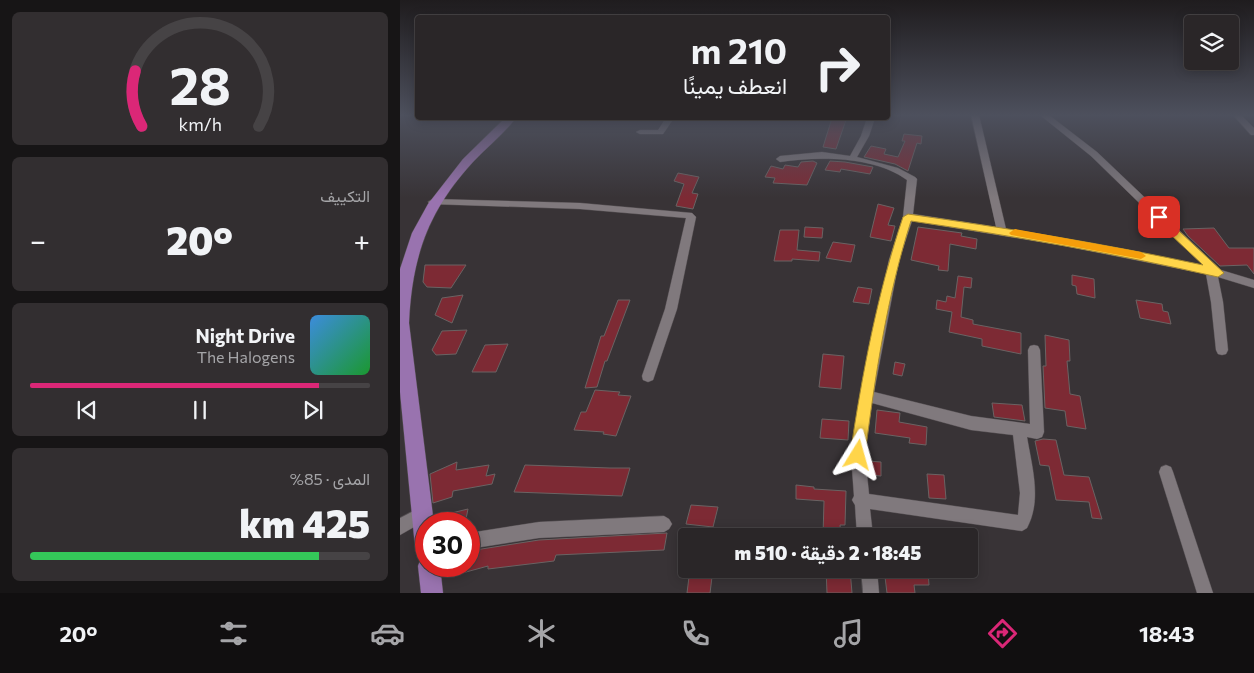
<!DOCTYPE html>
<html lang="ar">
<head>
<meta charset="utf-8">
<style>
  :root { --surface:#2a2628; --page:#322e30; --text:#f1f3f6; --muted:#a5a5a8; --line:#464345; --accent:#db2777 }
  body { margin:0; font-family:Commissioner,Vazirmatn,sans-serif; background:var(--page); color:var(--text); direction:rtl; height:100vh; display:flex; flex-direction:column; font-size:19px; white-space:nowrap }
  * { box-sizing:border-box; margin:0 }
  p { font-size:16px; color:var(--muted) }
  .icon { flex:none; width:28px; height:28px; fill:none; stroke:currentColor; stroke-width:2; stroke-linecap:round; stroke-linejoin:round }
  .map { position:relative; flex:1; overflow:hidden; direction:ltr }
  .sheet { display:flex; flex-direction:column; gap:12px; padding:12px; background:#171516; width:400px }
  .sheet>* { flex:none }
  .banner { position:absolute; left:15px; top:15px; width:475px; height:105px; border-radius:5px; box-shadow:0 2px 12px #0003,0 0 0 1px var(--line); direction:rtl; background:#2a2628; color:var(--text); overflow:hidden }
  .buttons { position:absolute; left:784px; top:15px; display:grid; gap:10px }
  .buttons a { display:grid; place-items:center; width:55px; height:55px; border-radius:5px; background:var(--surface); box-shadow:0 2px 12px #0003,0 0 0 1px var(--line); font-size:25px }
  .speed { position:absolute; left:15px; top:512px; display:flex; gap:10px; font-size:25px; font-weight:700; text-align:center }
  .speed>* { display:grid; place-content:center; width:65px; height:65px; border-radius:50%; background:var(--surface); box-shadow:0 2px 12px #0003,0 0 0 1px var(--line); line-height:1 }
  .speed .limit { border:8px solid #d22; background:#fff; color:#111 }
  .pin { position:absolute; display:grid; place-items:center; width:42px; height:42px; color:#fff; margin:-21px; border-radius:10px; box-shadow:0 2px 8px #0006 }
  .me { position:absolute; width:55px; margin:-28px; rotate:8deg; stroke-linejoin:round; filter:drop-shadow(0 0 4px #0008) }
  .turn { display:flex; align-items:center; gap:18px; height:105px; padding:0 20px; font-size:22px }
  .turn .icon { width:65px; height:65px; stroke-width:2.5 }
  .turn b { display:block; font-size:35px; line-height:42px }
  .big { font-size:38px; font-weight:800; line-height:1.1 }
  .sheet .widget { flex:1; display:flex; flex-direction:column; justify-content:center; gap:8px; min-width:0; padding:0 18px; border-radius:8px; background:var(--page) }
  .sheet .dial { align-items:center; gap:0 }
  .dial svg { height:130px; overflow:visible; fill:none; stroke:var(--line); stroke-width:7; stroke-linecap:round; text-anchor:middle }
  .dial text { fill:var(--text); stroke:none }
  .song { display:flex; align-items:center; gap:15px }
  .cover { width:60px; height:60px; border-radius:8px; background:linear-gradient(135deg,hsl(210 70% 55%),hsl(130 70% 35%)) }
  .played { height:5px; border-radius:2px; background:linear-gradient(90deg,var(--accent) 85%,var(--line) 85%) }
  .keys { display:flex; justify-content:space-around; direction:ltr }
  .heat { display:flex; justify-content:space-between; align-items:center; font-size:28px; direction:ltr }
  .charge { height:8px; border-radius:4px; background:linear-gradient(90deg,#34c759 85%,var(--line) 0) }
  .trip { position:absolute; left:278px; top:528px; width:300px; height:50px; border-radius:5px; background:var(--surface); box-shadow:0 2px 12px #0003,0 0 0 1px var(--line); font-weight:800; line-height:50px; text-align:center; direction:rtl }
  .menu { display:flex; height:80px; justify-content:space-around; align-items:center; background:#110f10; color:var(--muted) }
  .menu .icon { width:35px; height:35px }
  .menu .selected { color:var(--accent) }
  .menu b { font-size:22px; color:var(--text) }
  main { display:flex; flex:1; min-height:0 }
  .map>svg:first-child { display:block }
</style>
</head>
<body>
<main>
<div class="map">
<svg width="854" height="593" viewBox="0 0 854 593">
  <rect width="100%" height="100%" fill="#383336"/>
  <!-- building -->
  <g fill="#7d2a34" stroke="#6a6363">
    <polygon points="432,118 446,120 436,149 423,147"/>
    <polygon points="504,134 522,136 521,144 517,143 508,171 495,164 464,157 471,146 486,149 484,154 498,157 505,141 502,141"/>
    <polygon points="413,161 417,163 407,185 373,183 375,178 365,177 371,166 383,169 385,165 398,167 401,162"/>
    <polygon points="430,161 445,162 473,167 470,174 441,169 440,172 425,170"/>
    <polygon points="278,173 299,177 292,193 298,194 293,209 276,206 284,184 274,181"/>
    <polygon points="478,204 494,208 488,225 495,226 491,241 470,237"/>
    <polygon points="405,227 423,228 422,238 404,237"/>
    <polygon points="518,227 562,233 561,236 577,239 576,249 550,244 548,271 538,270 539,266 511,260"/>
    <polygon points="814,228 829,248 854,248 854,274 847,265 820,266 788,236 783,229"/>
    <polygon points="380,230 399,230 397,250 420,252 419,261 392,259 392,261 374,261"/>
    <polygon points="433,242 455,245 451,262 426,258"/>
    <polygon points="25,265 66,265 51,288 27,287 23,282"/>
    <polygon points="672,275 694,279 695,298 677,294 676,286 672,285"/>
    <polygon points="558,276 572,278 571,288 564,287 561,317 573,320 573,324 621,333 621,354 582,346 582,339 549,332 552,312 536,309 537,300 546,302 547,296 555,298"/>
    <polygon points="458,287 472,289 469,304 453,302"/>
    <polygon points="63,295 52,323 35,315 42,298"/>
    <polygon points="218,300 230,300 207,361 205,361 197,387 185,388 201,336 204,336"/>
    <polygon points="736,300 762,304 763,311 768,312 771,324 740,318"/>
    <polygon points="67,330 56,354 36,355 32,350 42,331"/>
    <polygon points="645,335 669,340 670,361 667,361 670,394 680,396 686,429 667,426 665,411 645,408 643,366 646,366"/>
    <polygon points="108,344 96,372 72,372 85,345"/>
    <polygon points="423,354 444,356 441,389 419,387"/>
    <polygon points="495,362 505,364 502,376 493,374"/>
    <polygon points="195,390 220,392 218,395 231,396 216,436 203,434 204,432 174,430 181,412 186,412"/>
    <polygon points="592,403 622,405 625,421 594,417"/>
    <polygon points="477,410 500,413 499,422 527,427 526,445 509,443 510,438 475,433"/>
    <polygon points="422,419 449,421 448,440 420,438"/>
    <polygon points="643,439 656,440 664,475 689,477 702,519 692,518 689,502 656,500 649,466 640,465 635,441"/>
    <polygon points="468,461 481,462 481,476 469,475"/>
    <polygon points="57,462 56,470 89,465 86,476 95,474 92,484 53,491 52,497 33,503 30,474"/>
    <polygon points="125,465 210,468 230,468 222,496 114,492"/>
    <polygon points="527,474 544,475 546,499 529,498"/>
    <polygon points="396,485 414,487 414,489 446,491 445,525 440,525 441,536 423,536 424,501 396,499"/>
    <polygon points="291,505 318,507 313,527 286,524"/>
    <polygon points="68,509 65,524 36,524 35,517"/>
    <polygon points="267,533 264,550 156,555 154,561 88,569 88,566 55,575 56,566 69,566 69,551 139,540"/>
    <polygon points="290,569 313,569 310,593 287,593"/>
    <polygon points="426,569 450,569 452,593 427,593"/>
    <polygon points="484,569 528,571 529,585 514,585 515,593 487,593"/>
  </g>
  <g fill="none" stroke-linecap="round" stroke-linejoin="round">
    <!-- minor casing -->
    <g stroke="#544f52" stroke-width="1">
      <g id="minor">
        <path d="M571,115H579L606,229L803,265L691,156L640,115H649L697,152L821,270L854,280V288L818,277L823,302L828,350L826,354L822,355L818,354L816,350L811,302L806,274L660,245L512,221L499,260L474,392L571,416L630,424L628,350L630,346L634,345L638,346L640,350L644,432L642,437L637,439L627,437C632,467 642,500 627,528L622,531L470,509L473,536H457L455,505L452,500L454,496L451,455L460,396L489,260L503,217L507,180C475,156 418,156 380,162L376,159L380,156L422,152L450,156L461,136L467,118H475L469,136L457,157L498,168L515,177L517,179L513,214L596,227ZM472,403L571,430L613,435L620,493L618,515L469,494L465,455Z"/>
        <polygon points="833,115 841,115 854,128 854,135 851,135"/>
        <polygon points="266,118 274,118 263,134 240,134 236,132 240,130 258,130"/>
        <polygon points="33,199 180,203 292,213 296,217 277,309 253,380 248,382 243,380 242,376 265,309 286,218 180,209 30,204 28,202"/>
        <polygon points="766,465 771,467 773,472 813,593 797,593 759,472 761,467"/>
        <polygon points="23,506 28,509 31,514 28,519 0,535 0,518"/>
        <polygon points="264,516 269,519 272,524 269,529 264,532 139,538 69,549 69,533 139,522"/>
        <polygon points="461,569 477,569 479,593 463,593"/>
      </g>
    </g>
    <!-- major casing -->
    <g stroke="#544f52" stroke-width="1">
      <path id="major" d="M105,118H116C104,134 87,147 73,162C28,211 12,257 9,323L34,524H26V566H40L43,593H21L18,566L21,558L24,557L18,555L15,547L0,392V269L12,233L28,204L63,159Z"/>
    </g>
    <!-- minor -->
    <use href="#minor" fill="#80797d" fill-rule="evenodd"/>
    <!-- major -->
    <use href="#major" fill="#9973af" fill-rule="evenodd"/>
  </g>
  <!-- sky -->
  <linearGradient id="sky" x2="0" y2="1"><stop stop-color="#1f1c1e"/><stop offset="0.58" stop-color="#4d505d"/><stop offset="1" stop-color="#4d505d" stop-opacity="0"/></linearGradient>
  <rect width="854" height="198" fill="url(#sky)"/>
  <!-- route -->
  <path fill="#ffd54a" stroke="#a68a30" d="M508,214C607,228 706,244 803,265L755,220V215H762L824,273L818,277C717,254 614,236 511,221C487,296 475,377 465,455L463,460L458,462L453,460L450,455C462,375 477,294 503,217Z"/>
  <!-- slow -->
  <polygon fill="#f59e0b" points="615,229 741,252 746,256 741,259 611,235 609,233"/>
</svg>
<div class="buttons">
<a><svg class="icon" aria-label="layers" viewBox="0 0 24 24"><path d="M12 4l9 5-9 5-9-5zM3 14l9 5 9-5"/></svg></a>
</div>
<div class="speed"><div class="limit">30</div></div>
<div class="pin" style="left:759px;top:217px;background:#d93025"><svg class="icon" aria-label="arrive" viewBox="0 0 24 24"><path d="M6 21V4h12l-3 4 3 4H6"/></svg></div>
<svg class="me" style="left:458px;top:455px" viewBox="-20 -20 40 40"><path d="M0-17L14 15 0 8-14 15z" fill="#ffd54a" stroke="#fff" stroke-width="4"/></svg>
<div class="trip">18:45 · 2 دقيقة · 510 m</div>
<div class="banner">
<div class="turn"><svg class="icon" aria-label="right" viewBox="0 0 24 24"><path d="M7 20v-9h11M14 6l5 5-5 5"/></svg><div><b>210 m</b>انعطف يمينًا</div></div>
</div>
</div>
<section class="sheet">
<div class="widget dial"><svg viewBox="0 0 100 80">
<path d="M14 69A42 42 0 1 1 86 69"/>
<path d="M14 69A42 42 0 0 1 10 35" stroke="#db2777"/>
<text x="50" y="56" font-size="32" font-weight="700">28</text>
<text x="50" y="72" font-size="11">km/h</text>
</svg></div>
<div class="widget"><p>التكييف</p>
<div class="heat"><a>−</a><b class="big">20°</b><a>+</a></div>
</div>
<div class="widget">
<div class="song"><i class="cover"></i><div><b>Night Drive</b><p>The Halogens</p></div></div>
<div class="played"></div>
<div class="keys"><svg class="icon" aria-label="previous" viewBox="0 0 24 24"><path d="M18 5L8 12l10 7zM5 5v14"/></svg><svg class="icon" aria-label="pause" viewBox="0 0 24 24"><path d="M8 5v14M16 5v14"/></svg><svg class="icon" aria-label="next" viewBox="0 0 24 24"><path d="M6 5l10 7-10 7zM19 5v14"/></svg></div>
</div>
<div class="widget"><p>المدى · 85%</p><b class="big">425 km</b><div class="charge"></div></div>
</section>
</main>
<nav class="menu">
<b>18:43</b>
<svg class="icon selected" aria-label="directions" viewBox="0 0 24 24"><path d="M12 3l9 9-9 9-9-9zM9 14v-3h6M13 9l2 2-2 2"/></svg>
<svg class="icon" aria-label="music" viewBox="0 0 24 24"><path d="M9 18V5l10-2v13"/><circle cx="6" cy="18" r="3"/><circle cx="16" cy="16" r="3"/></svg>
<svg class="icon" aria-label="phone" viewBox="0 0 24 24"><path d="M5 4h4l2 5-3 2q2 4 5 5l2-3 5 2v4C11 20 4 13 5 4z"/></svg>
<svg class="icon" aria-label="climate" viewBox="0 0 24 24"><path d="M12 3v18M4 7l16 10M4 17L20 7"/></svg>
<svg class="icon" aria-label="car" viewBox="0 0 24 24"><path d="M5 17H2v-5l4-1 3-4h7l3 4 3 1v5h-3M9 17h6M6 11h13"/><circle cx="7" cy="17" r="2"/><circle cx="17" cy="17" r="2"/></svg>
<svg class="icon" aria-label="filters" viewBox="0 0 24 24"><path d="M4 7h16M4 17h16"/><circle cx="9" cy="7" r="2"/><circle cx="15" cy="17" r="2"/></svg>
<b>20°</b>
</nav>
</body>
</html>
